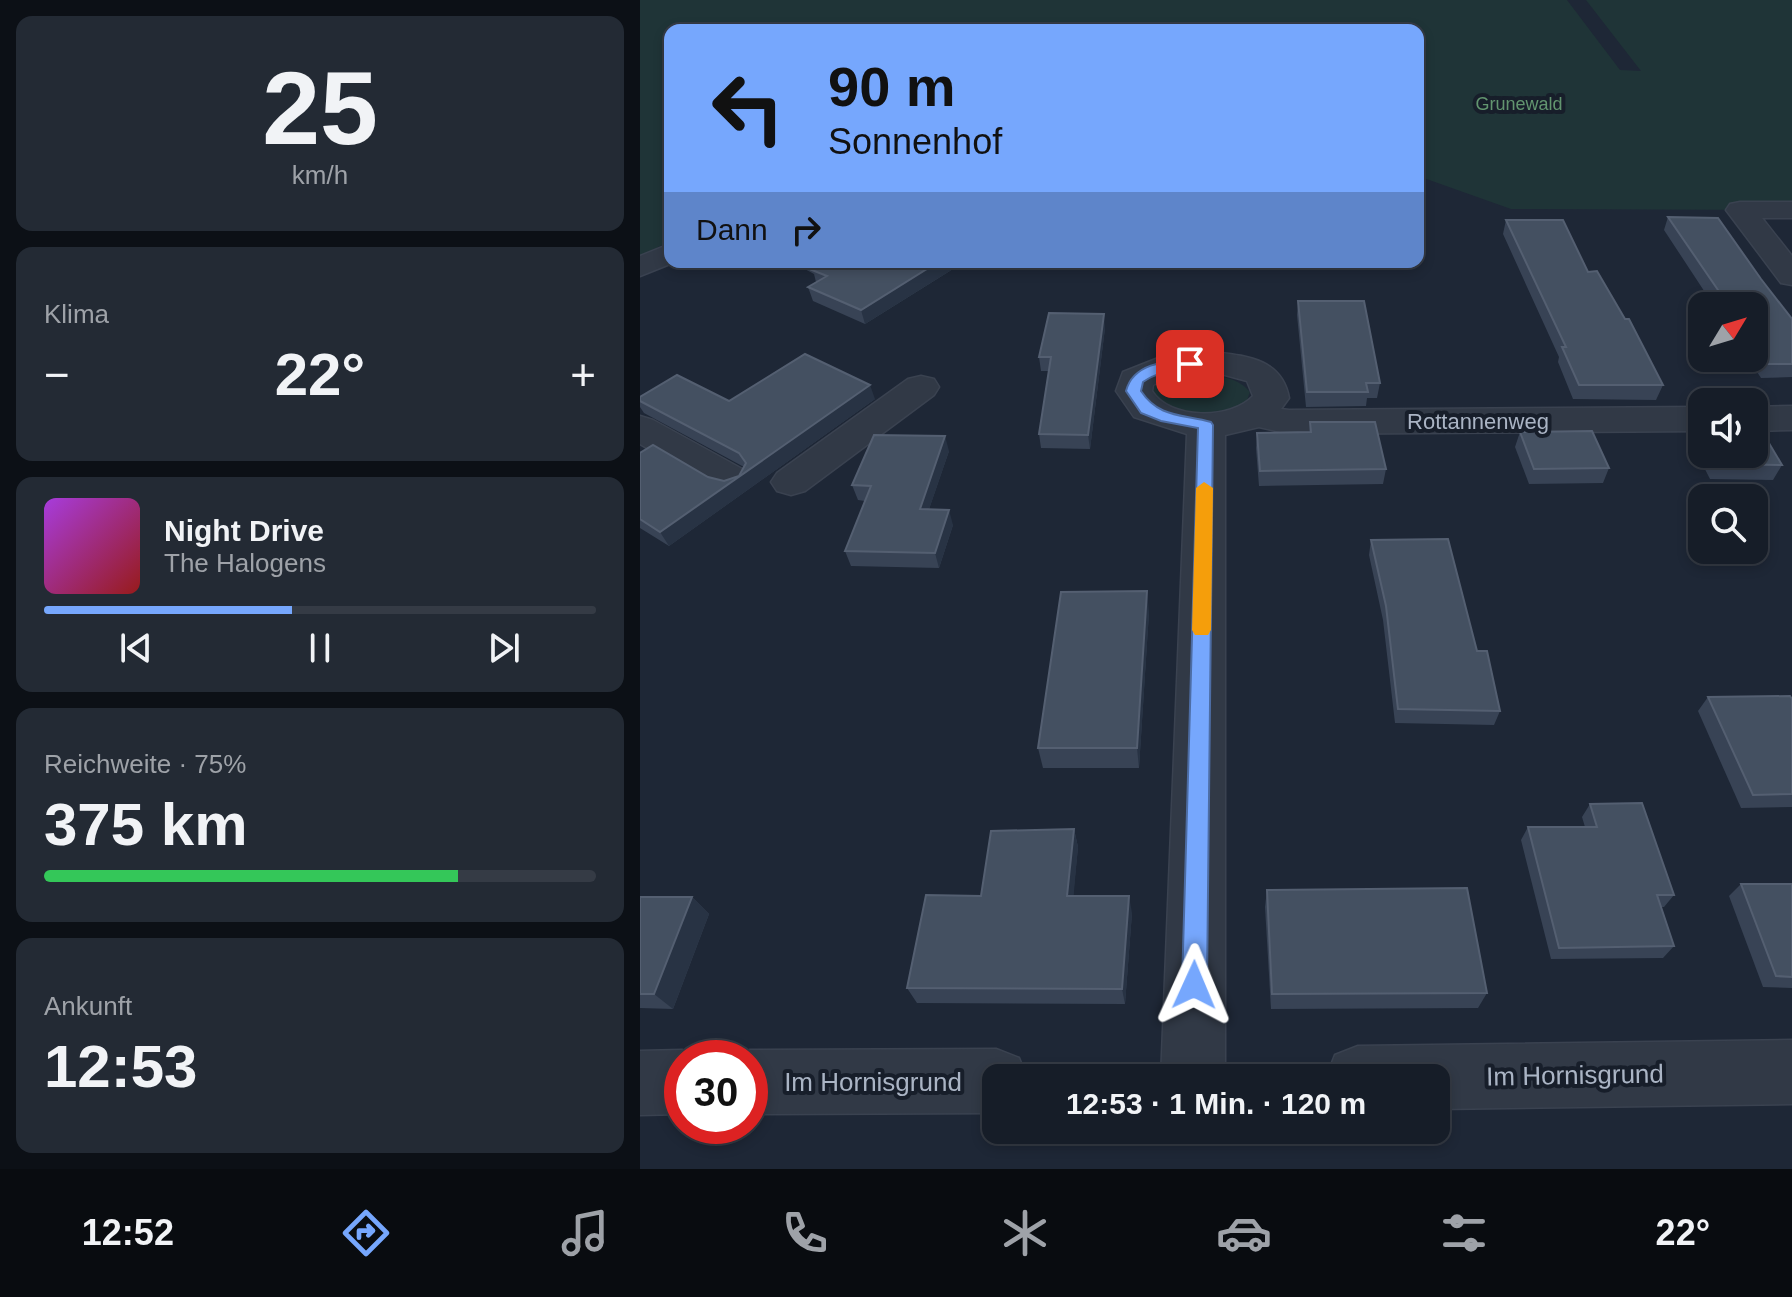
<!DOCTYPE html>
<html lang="de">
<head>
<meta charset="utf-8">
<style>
  :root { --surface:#161d28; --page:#232a34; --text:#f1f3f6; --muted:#9ea2a8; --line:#353b45; --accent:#76a7fd }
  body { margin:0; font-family:Helvetica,sans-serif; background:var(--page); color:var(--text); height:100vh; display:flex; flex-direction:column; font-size:30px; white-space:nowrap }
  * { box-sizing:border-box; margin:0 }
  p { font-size:26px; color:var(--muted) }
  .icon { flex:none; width:44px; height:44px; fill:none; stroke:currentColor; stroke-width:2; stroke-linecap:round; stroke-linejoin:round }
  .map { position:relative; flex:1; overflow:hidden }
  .drawer { display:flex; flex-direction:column; gap:16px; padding:16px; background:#0c1016; width:640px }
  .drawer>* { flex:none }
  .guide { position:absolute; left:24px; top:24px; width:760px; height:244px; border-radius:16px; box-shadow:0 4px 12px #0003,0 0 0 2px var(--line); background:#76a7fd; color:#111; overflow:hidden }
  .needle { width:52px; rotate:52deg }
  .controls { position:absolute; left:1048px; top:292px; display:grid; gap:16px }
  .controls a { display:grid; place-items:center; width:80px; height:80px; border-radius:16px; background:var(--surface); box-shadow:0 4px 12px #0003,0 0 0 2px var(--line); font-size:40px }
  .speed { position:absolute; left:24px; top:1040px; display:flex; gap:16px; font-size:40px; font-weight:700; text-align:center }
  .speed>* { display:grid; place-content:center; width:104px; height:104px; border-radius:50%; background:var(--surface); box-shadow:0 4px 12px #0003,0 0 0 2px var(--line); line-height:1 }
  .speed .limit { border:12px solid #d22; background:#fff; color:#111 }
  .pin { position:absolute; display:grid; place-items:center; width:68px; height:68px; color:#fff; margin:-34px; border-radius:16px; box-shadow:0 4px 12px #0006 }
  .me { position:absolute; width:88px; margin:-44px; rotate:1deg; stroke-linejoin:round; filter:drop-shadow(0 0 6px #0008) }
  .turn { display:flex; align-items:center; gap:28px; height:168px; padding:0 32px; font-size:36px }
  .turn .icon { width:104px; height:104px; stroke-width:2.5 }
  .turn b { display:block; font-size:56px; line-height:68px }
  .then { display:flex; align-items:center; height:76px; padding:0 32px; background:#0003; gap:16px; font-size:30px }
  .big { font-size:60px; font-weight:700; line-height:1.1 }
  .drawer .card { flex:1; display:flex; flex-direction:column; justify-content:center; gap:12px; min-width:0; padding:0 28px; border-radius:16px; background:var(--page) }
  .drawer .dial { align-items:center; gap:0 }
  .dial b { font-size:104px; line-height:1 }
  .song { display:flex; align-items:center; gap:24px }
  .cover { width:96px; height:96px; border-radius:12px; background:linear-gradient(135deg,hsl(280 70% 55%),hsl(0 70% 35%)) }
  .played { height:8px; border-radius:4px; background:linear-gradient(90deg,var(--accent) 45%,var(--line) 45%) }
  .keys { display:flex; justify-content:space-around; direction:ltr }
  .heat { display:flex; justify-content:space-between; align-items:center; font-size:44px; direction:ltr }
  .charge { height:12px; border-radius:6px; background:linear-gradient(90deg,#34c759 75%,var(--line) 0) }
  .trip { position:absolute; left:342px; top:1064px; width:468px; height:80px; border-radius:16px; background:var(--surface); box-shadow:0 4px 12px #0003,0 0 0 2px var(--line); font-weight:700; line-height:80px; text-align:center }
  .tab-bar { display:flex; height:128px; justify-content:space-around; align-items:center; background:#090c10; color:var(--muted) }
  .tab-bar .icon { width:56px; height:56px }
  .tab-bar .current { color:var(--accent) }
  .tab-bar b { font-size:36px; color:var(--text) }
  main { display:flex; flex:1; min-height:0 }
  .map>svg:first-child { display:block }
</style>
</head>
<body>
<main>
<section class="drawer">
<div class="card dial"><b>25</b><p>km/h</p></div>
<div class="card"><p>Klima</p>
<div class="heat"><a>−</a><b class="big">22°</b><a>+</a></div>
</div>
<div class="card">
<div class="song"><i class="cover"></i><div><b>Night Drive</b><p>The Halogens</p></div></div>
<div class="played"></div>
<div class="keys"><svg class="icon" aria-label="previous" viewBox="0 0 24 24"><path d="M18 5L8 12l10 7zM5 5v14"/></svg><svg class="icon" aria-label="pause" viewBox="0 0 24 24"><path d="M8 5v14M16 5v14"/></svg><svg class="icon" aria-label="next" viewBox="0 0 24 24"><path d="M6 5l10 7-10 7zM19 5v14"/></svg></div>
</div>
<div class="card"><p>Reichweite · 75%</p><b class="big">375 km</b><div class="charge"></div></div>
<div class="card"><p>Ankunft</p><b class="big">12:53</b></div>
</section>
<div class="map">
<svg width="1152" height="1169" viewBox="0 0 1152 1169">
  <rect width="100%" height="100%" fill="#1e2736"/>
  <!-- green -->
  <g fill="#1f3437">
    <polygon points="0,0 927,0 980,70 1001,71 946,0 1152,0 1152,210 871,209 778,176 778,30 30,30 30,241 0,256"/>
    <path d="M534,377C561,377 592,370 610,392L606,403L590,412H534L509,394L516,384Z"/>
  </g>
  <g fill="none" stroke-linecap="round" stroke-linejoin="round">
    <!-- minor casing -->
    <g stroke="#3a4250" stroke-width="3">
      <g id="minor">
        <polygon points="1100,202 1152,202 1152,218 1122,218 1152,256 1152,285 1141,283 1086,210 1090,204"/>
        <polygon points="30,244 30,262 35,262 0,276 0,256"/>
        <path d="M574,352C607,356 642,359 649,398L641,409L649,410L1062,407V431L649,434L619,427L585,435V1078H521L547,434L494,417L476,391L483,372L526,355ZM574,372L607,381L613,396C591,420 530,420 512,391L513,385L533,375Z"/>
        <polygon points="281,376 294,379 299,387 294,395 165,491 151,495 137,491 131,482 137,473 268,379"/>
        <polygon points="1152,406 1152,430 1114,431 1114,407"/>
        <polygon points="0,416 13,420 104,470 110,479 104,488 90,492 76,488 0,444"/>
        <polygon points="1152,1040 1152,1104 796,1109 796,1078 686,1078 695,1055 718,1046"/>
        <polygon points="356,1049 379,1058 387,1078 356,1078 356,1113 110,1114 110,1058 90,1058 110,1050"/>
        <polygon points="42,1050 62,1058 42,1058 42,1114 0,1115 0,1051"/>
      </g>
    </g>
    <!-- minor -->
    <use href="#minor" fill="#313946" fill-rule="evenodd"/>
  </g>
  <!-- wall -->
  <g fill="#384355">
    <polygon points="1028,217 1121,279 1152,319 1152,377 1121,378 1108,358 1114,358 1114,306 1074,306 1024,230"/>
    <polygon points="866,220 948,272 1023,385 1016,400 933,399 918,362 919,357 863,234"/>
    <polygon points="152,262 321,262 321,264 225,324 173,301 168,287 176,282 174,274"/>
    <polygon points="658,301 740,383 737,398 727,398 726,406 666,407 657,315"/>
    <polygon points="465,328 450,449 401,448 399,434 409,371 401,371 399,357"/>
    <polygon points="0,397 89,401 235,399 29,546 0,528 0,453 68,477 84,481 99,476 104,467 4,413 0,407"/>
    <polygon points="670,422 746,469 743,484 619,486 616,448 617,433 669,432"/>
    <polygon points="1059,427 1062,427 1062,454 1114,454 1142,465 1133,480 1070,479 1051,442"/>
    <polygon points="880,432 969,468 963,483 889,484 875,447"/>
    <polygon points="309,451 289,509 313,525 299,568 211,566 205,551 225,501 218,500 212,485"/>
    <polygon points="731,540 837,651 860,711 854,725 755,723 743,620 729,555"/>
    <polygon points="509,612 499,768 403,768 398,748"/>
    <polygon points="1068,697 1152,699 1152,807 1101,808 1058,711"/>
    <polygon points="950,804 1034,895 1024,907 1021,907 1034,946 1023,958 911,959 881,840 888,827 945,827 942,817"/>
    <polygon points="434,829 438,847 433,896 492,913 485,1004 277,1003 267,988 341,896"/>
    <polygon points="1101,884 1152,884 1152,988 1123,987 1089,896"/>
    <polygon points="627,890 847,993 838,1008 631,1009 625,907"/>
    <polygon points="0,897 52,897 69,914 33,1009 0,1008"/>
  </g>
  <!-- shaded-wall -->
  <g fill="#283344">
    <polygon points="298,262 321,262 321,264 225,324 221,310"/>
    <polygon points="464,314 465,328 450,449 448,435"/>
    <polygon points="230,385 235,399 29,546 20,532"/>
    <polygon points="305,436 309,451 284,524 280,509"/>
    <polygon points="309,510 313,525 299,568 295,553"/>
    <polygon points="507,591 509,612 499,768 497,748"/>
    <polygon points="434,829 438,847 432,913 427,896"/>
    <polygon points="489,896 492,913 485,1004 482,989"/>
    <polygon points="52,897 69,914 33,1009 14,994"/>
  </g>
  <!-- building -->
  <g fill="#445061" stroke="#545f71" stroke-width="2">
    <polygon points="1028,217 1078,218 1121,279 1152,319 1152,364 1128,364 1114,343 1114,306 1089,306"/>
    <polygon points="866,220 923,220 948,272 957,271 985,319 989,319 1023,385 939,385 922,347 926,347"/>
    <polygon points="172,262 298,262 221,310 168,287 187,276 172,270 179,266"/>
    <polygon points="658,301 724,301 740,383 726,383 728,392 667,392"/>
    <polygon points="409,313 464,314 448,435 399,434 411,357 399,357"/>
    <polygon points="165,354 230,385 20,532 0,519 0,453 13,445 68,477 84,481 99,476 106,463 99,453 0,401 0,397 37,375 89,401"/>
    <polygon points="670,422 735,422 746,469 620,471 617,433 671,432"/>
    <polygon points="1114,428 1120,428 1142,465 1078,464 1072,454 1114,454"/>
    <polygon points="952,431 969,468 894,469 880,432"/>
    <polygon points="234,435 305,436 280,509 309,510 295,553 205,551 231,486 212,485"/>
    <polygon points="808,539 837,651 847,651 860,711 758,709 746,606 731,540"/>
    <polygon points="507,591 497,748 398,748 421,592"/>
    <polygon points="1150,696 1152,699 1152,794 1113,795 1068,697"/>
    <polygon points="1002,803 1034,895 1017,895 1034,946 919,948 888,827 957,827 950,804"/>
    <polygon points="434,829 427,896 489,896 482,989 267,988 286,895 341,896 351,831"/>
    <polygon points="1101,884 1152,884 1152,977 1136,976"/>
    <polygon points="827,888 847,993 632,994 627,890"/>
    <polygon points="0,897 52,897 14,994 0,994"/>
  </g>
  <!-- route -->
  <path fill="#76a7fd" stroke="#4d6da4" stroke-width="2" d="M550,359L557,364L555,367C536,371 520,370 503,382L501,391C519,418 542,414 571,422L573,425L567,985L563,994L554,997L546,994L542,985L558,428L521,421L501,413L486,391C493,363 526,361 550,359Z"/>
  <!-- slow -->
  <polygon fill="#f59e0b" points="564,482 573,488 571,630 568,635 555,635 552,630 556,488"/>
  <g text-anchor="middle" stroke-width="8" stroke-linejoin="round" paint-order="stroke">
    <!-- far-park labels -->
    <g font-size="18" fill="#62956f" stroke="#171e2a">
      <text x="879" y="110">Grunewald</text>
    </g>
    <!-- street labels -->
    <g font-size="22" fill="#aab4c4" stroke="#171e2a">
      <text x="838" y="429">Rottannenweg</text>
    </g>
    <!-- near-street labels -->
    <g font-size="26" fill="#aab4c4" stroke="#171e2a">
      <text transform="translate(935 1075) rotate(-1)" y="9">Im Hornisgrund</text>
      <text x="233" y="1091">Im Hornisgrund</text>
    </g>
  </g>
</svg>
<div class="controls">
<a><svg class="needle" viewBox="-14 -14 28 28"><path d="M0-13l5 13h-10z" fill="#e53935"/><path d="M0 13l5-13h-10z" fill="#9ea2a8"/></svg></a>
<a><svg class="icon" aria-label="sound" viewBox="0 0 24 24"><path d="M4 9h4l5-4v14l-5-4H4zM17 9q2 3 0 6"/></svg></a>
<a><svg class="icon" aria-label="search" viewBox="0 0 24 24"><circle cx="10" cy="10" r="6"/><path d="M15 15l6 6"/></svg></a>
</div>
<div class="speed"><div class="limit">30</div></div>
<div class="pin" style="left:550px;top:364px;background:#d93025"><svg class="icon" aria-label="arrive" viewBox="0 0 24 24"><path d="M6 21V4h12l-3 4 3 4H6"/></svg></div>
<svg class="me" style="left:554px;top:985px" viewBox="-20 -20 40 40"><path d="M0-17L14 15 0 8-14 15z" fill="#76a7fd" stroke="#fff" stroke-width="4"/></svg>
<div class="trip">12:53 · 1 Min. · 120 m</div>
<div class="guide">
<div class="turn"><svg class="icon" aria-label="left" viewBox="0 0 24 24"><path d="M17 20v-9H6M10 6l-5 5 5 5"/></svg><div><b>90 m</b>Sonnenhof</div></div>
<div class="then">Dann<svg class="icon" aria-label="right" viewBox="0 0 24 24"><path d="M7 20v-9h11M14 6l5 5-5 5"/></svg></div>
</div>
</div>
</main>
<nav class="tab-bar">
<b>12:52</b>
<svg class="icon current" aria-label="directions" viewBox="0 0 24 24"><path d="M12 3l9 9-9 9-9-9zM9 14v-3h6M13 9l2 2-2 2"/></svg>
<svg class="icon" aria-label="music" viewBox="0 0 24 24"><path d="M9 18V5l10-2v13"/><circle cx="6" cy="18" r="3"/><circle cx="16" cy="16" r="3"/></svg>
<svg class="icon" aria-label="phone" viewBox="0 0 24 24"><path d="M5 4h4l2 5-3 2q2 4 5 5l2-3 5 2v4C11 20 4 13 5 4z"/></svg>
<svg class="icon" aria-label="climate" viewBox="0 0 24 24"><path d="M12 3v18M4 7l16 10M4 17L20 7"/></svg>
<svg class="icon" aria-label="car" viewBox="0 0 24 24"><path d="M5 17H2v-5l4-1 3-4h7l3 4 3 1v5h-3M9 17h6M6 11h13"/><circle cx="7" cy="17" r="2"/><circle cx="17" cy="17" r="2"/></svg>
<svg class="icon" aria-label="filters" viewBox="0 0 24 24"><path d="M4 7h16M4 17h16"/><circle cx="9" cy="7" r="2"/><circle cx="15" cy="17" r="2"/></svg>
<b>22°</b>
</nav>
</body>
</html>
